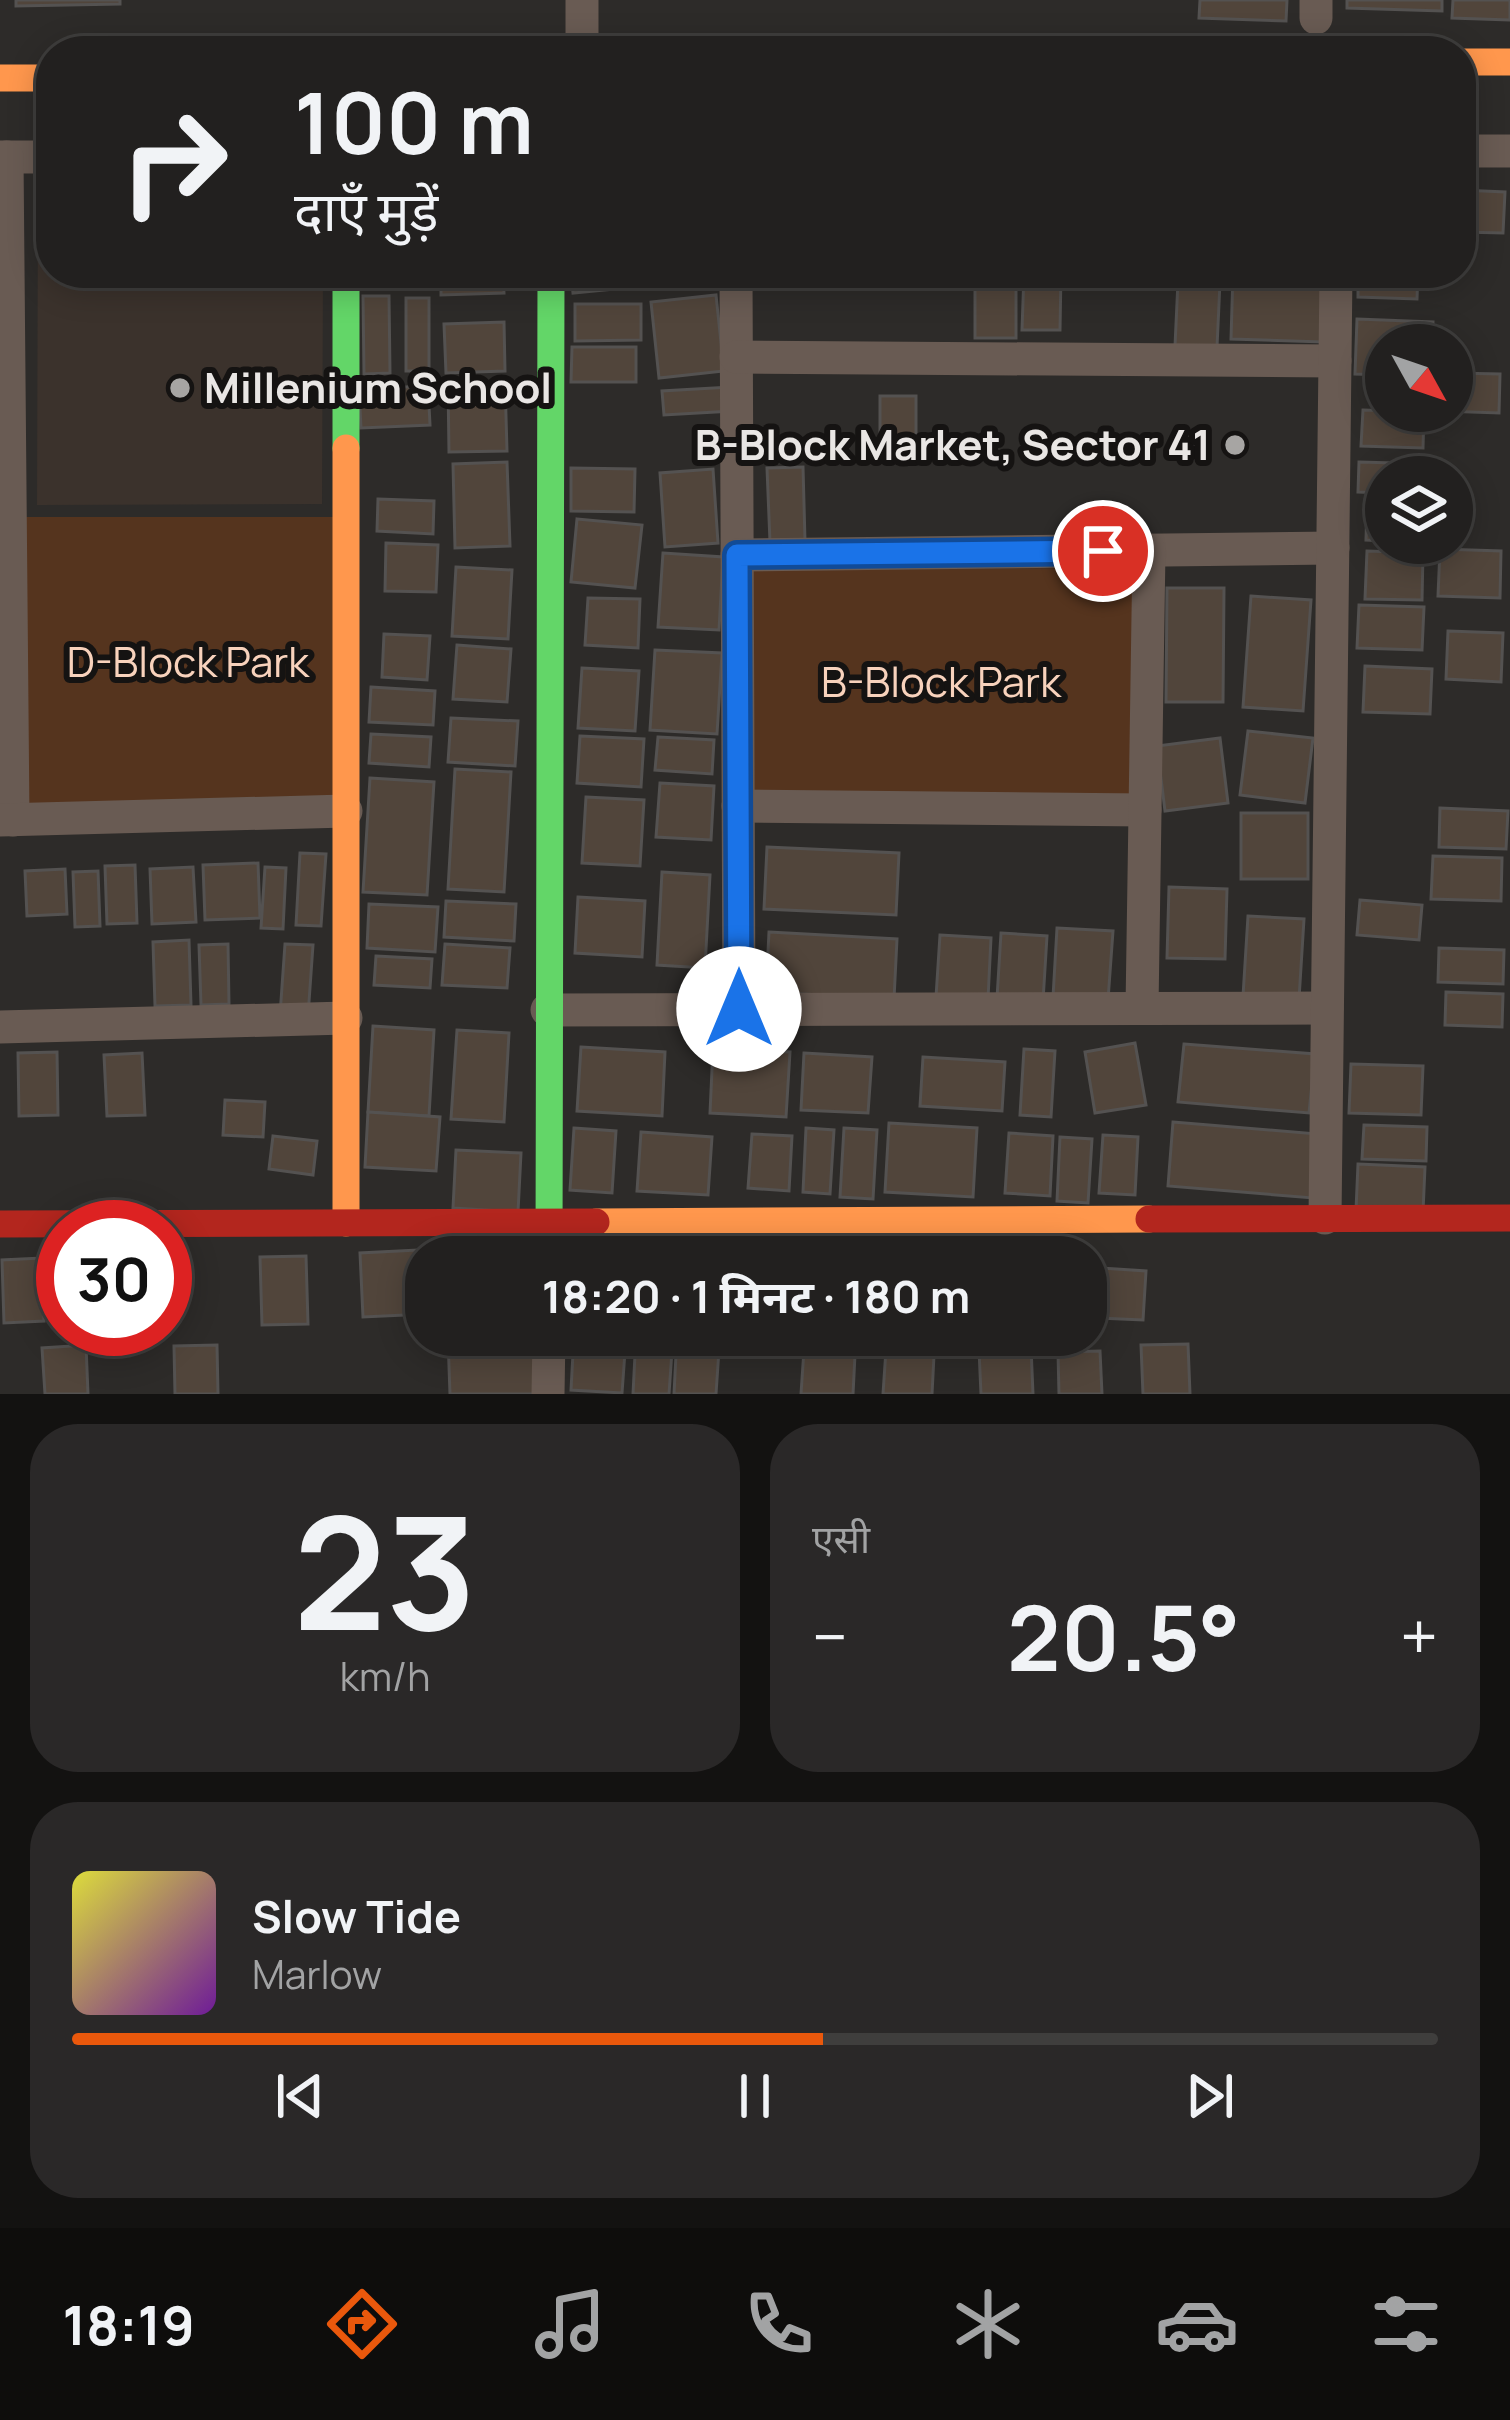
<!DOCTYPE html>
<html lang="hi">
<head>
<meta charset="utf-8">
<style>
  :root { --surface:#22201f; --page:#2a2828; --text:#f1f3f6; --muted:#a2a3a4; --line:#3f3e3d; --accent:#ea580c }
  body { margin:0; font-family:Manrope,"Noto Sans Devanagari",sans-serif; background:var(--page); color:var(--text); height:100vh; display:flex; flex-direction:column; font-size:45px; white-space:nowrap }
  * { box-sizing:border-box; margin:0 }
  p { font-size:39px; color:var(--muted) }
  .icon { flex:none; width:66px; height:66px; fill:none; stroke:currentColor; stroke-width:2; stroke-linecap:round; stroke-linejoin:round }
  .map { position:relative; height:1394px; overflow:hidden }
  .details { display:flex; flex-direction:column; gap:30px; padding:30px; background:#131211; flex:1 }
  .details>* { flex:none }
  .guide { position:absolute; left:36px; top:36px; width:1440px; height:252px; border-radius:48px; box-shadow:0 6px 30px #0003,0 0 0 3px var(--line); background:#22201f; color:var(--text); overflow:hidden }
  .needle { width:78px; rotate:130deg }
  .buttons { position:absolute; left:1365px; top:324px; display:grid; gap:24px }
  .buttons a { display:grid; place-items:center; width:108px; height:108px; border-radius:50%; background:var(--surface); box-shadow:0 6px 30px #0003,0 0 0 3px var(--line); font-size:60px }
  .speed { position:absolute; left:36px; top:1200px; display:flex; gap:24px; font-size:60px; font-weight:700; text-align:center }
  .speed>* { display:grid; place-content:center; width:156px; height:156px; border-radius:50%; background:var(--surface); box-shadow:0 6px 30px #0003,0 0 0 3px var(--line); line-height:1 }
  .speed .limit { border:18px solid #d22; background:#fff; color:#111 }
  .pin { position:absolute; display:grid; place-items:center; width:102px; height:102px; color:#fff; margin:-51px; border:6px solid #fff; border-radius:50%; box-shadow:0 3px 12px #0007 }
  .me { position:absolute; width:132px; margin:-66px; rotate:0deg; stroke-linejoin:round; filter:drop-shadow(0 0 9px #0008) }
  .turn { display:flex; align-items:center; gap:42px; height:252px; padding:0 60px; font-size:54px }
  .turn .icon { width:156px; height:156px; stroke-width:2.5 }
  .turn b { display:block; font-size:84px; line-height:102px }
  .big { font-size:90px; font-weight:700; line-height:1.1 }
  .details .tile { flex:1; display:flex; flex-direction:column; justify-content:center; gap:18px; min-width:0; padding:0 42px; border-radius:48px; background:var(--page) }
  .details .dial { align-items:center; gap:0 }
  .dial b { font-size:156px; line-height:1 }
  .song { display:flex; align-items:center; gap:36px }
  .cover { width:144px; height:144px; border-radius:18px; background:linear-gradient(135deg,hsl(60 70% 55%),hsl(280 70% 35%)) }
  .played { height:12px; border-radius:6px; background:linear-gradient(90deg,var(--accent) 55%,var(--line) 55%) }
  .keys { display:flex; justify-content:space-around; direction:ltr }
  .heat { display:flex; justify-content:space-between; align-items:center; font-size:66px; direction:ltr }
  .details .tiles { flex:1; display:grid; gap:30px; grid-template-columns:1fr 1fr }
  .tile:last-child { grid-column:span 2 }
  .trip { position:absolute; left:405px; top:1236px; width:702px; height:120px; border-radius:48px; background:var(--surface); box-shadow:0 6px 30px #0003,0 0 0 3px var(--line); font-weight:700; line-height:120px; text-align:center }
  .menu { display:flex; height:192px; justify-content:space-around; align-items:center; background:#0e0d0c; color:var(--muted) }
  .menu .icon { width:84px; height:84px }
  .menu .on { color:var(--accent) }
  .menu b { font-size:54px; color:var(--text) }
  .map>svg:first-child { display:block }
</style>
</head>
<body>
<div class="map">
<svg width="1510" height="1394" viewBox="0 0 1510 1394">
  <rect width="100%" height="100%" fill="#2d2b29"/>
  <!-- built -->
  <polygon fill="#3b322c" points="38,178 51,178 51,273 323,273 322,504 37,505"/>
  <!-- green -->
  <g fill="#55341e">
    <polygon points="19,517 336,517 340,805 25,810"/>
    <polygon points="1133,568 1132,796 751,797 749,569"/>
  </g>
  <!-- building -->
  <g fill="#51453b" stroke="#545251" stroke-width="3">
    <polygon points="16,0 120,0 120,4 16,6"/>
    <polygon points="1200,0 1287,0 1286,21 1199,18"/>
    <polygon points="1347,0 1442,0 1442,11 1347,8"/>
    <polygon points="1453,0 1510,0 1510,20 1452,18"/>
    <polygon points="1461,190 1505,192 1503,233 1461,232"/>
    <polygon points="363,273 424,273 424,286 363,287"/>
    <polygon points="441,273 503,273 504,293 441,295"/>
    <polygon points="571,273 635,273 636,287 573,293"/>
    <polygon points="1024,273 1061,273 1060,330 1022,330"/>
    <polygon points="1233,273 1326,273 1323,342 1231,339"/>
    <polygon points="1358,273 1418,273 1417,299 1358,297"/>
    <rect x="975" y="277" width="41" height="61"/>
    <polygon points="1178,281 1220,282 1217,347 1175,346"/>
    <polygon points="716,295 724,371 659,378 651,302"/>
    <polygon points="363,296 389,296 390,373 364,374"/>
    <rect x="406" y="298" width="23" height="73"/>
    <polygon points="575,304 641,304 641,340 575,341"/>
    <polygon points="1357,319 1433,322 1432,345 1386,345 1386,375 1355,374"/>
    <polygon points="504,322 505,371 446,373 444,324"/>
    <polygon points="572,347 636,347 636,382 571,382"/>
    <polygon points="1452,373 1500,374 1499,413 1441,411 1452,411"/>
    <polygon points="505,382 507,451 449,452 448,383"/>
    <polygon points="428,386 430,425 361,428 359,389"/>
    <polygon points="730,387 732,411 664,415 662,391"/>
    <rect x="880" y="396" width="36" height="62"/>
    <polygon points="1363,410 1424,412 1423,448 1361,446"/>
    <polygon points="507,462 510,546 455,548 453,464"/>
    <polygon points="1359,462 1429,464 1429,477 1386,477 1386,493 1358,492"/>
    <polygon points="803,467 805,541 770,542 767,468"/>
    <polygon points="571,468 635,469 634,512 571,511"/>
    <polygon points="713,469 718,543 665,547 660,473"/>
    <polygon points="378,499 434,501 433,534 377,531"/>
    <polygon points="1367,504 1386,504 1386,541 1366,540"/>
    <polygon points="577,519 642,525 635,588 571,582"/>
    <polygon points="386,543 438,545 436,592 385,591"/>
    <polygon points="1440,549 1501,551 1500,598 1438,596"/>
    <polygon points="1367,551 1423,553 1422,600 1365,599"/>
    <polygon points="663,553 723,557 719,630 658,627"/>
    <polygon points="456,567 512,570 508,639 452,636"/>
    <polygon points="1167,588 1224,588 1223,702 1166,702"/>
    <polygon points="1251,596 1311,600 1303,711 1243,707"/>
    <polygon points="588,598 640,599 638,648 585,645"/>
    <polygon points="1359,605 1424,607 1422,650 1357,648"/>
    <polygon points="1448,631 1503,633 1501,682 1446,679"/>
    <polygon points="384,634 430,636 427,680 382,677"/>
    <polygon points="457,645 511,649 507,702 453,699"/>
    <polygon points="655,650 722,653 717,734 650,730"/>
    <polygon points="1365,666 1432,669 1430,714 1363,712"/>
    <polygon points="582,668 639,671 635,731 578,728"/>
    <polygon points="371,687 435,691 433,725 369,722"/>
    <polygon points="451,718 518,721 515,766 448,762"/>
    <polygon points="1248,731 1313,738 1305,803 1240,795"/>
    <polygon points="371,734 431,737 429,767 369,763"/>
    <polygon points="580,736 644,739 641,787 577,783"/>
    <polygon points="658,737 714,740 712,774 655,770"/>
    <polygon points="1220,738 1228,803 1165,811 1157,746"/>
    <polygon points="455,769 511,772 504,892 448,889"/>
    <polygon points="370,778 434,782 427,895 363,892"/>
    <polygon points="660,783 714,786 711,840 656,837"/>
    <polygon points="586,797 644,800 640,866 582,863"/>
    <polygon points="1440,808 1508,811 1506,849 1439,847"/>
    <rect x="1241" y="813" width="67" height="66"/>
    <polygon points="767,847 899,853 896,915 764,909"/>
    <polygon points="300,853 326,854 321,926 296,925"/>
    <polygon points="1433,856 1502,858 1501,901 1431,899"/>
    <polygon points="258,863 260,918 205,920 203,865"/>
    <polygon points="135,865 137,923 107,924 105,866"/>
    <polygon points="193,867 196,922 152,924 150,869"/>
    <polygon points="265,867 286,868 283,929 261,928"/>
    <polygon points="65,869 67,914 27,916 25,871"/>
    <polygon points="98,871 100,926 75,927 73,872"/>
    <polygon points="662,872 710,875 705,968 657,965"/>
    <polygon points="1169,887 1227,889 1225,959 1167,958"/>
    <polygon points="578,897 645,901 642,957 575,953"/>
    <polygon points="1360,900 1422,905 1419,940 1357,935"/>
    <polygon points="446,901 516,904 514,941 444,937"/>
    <polygon points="369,904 438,907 435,952 367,948"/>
    <polygon points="1248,916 1304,919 1299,999 1243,996"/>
    <polygon points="1057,928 1113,931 1108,1000 1053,997"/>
    <polygon points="769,932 897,939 894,999 766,992"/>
    <polygon points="1001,933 1047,936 1043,1001 997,998"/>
    <polygon points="940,935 991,938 988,999 936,997"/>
    <polygon points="189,940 191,1005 155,1006 153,942"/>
    <polygon points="228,944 229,1004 201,1005 199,945"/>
    <polygon points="285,944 313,945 308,1016 280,1015"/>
    <polygon points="445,944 510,948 507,988 442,985"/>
    <polygon points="1439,948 1504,950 1503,984 1438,982"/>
    <polygon points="376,956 432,959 430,988 374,985"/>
    <polygon points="1446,992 1503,994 1502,1027 1445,1025"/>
    <polygon points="373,1026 434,1030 429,1116 368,1112"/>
    <polygon points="457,1030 509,1033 504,1122 451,1119"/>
    <polygon points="1135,1043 1146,1105 1095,1113 1085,1052"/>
    <polygon points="1184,1044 1315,1054 1309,1113 1178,1102"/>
    <polygon points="581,1047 665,1052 662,1116 577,1111"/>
    <polygon points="713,1048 790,1052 786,1117 710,1113"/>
    <polygon points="1024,1049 1055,1051 1051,1117 1020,1115"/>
    <polygon points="57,1052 58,1115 19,1116 18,1053"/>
    <polygon points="142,1053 145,1115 107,1116 104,1055"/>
    <polygon points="804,1053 872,1057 868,1113 801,1110"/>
    <polygon points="923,1057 1005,1062 1002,1111 920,1106"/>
    <polygon points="1351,1064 1423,1066 1421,1115 1349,1113"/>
    <polygon points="225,1100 265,1102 263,1137 223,1135"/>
    <polygon points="368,1112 440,1117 436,1171 365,1167"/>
    <polygon points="1173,1122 1318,1134 1313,1198 1168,1186"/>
    <polygon points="889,1123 977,1128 973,1197 885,1192"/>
    <polygon points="1364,1125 1427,1127 1426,1161 1362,1159"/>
    <polygon points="574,1128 616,1131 612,1193 570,1190"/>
    <polygon points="806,1128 834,1130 830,1194 803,1192"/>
    <polygon points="844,1128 877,1130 873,1199 840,1197"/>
    <polygon points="641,1132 712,1137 708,1195 637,1191"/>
    <polygon points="1009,1133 1053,1136 1050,1196 1005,1193"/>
    <polygon points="752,1134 792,1136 789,1191 748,1188"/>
    <polygon points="1103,1135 1138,1137 1135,1195 1099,1193"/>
    <polygon points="273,1136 317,1141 313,1175 269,1169"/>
    <polygon points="1060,1137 1092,1139 1088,1203 1057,1201"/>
    <polygon points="456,1150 521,1153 518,1212 453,1208"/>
    <polygon points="1358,1164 1425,1167 1423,1212 1356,1210"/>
    <polygon points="532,1247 532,1257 453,1257 453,1250"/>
    <polygon points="585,1247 630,1250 629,1257 584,1257"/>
    <polygon points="806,1248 933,1256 933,1257 805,1257"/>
    <polygon points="437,1249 437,1257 426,1257 426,1314 363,1317 360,1253"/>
    <polygon points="306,1256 308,1324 262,1325 260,1257"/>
    <polygon points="41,1258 44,1321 4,1323 2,1260"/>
    <polygon points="1101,1268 1146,1271 1143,1320 1099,1318"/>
    <polygon points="165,1270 170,1270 172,1311 165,1312"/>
    <polygon points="541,1335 543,1394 450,1394 448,1338"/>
    <polygon points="574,1335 626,1338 622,1393 571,1390"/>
    <polygon points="636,1335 673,1336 669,1394 633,1394"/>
    <polygon points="677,1335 720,1335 716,1394 674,1394"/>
    <polygon points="805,1335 856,1335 853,1394 801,1394"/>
    <polygon points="887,1335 935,1336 932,1394 883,1394"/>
    <polygon points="1188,1344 1190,1394 1143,1394 1141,1345"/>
    <polygon points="86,1345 88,1394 45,1394 42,1348"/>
    <polygon points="217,1345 218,1394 175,1394 174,1346"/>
    <polygon points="1031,1347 1033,1394 981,1394 979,1350"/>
    <polygon points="1100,1351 1102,1394 1059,1394 1058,1352"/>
  </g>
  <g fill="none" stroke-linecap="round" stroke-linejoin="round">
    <!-- street -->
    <g stroke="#695b53" stroke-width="33">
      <polyline points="582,0 582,51"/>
      <polyline points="1316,0 1316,18"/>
      <polyline points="1461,151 1510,151"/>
      <polyline points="0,157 51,157"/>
      <polyline points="7,157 13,820"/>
      <polyline points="736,273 739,1009"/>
      <polyline points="736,357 1335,361"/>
      <polyline points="737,555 1333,548"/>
      <polyline points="738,806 1145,810"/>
      <polyline points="0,820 346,811"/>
      <polyline points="1142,1008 1149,550"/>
      <polyline points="547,1010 1327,1008"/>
      <polyline points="0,1027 346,1018"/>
      <polyline points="1325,1218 1336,273"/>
      <polyline points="548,1394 549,1335"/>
    </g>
    <!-- fast -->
    <g stroke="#63d668" stroke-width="27">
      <polyline points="346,273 346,448"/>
      <polyline points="549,1257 551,273"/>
    </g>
    <!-- slow -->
    <g stroke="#ff974d" stroke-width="27">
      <polyline points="1461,62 1510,62"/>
      <polyline points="0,78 51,78"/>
      <polyline points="346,448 346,1223"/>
      <polyline points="596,1222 1149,1219"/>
    </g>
    <!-- jam -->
    <g stroke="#b3261e" stroke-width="27">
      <polyline points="1149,1219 1510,1218"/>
      <polyline points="0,1224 596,1222"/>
    </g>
  </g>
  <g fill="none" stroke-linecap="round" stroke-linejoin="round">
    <!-- route casing -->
    <g stroke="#114b97" stroke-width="30">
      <polyline id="route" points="739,1009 737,555 1103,551"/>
    </g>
    <!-- route -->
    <use href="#route" stroke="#1a73e8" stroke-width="21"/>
  </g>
  <!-- markers -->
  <g fill="#a7a5a3" stroke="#151312" stroke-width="4.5">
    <circle cx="180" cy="388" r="12"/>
    <circle cx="1235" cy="445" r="12"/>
  </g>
  <g text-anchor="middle" stroke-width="12" stroke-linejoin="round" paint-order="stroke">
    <!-- poi labels -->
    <g font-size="42" font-weight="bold" fill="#e9e6e4" stroke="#151312" text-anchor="start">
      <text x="204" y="403">Millenium School</text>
      <text x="1211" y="460" text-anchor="end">B-Block Market, Sector 41</text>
    </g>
    <!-- park labels -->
    <g font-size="42" fill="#f8d2bc" stroke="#151312">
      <text x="188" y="677">D-Block Park</text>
      <text x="941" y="697">B-Block Park</text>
    </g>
  </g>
</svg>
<div class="buttons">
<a><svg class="needle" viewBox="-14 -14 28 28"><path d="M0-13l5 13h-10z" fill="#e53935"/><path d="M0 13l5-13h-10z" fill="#a2a3a4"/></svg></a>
<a><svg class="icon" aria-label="layers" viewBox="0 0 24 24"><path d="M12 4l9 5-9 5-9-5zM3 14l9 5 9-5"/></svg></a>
</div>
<div class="speed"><div class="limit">30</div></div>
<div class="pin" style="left:1103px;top:551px;background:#d93025"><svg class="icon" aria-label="arrive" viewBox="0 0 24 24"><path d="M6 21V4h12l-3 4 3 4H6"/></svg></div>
<svg class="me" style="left:739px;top:1009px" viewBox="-20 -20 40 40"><circle r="19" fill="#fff"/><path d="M0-13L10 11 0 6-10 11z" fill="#1a73e8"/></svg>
<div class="trip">18:20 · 1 मिनट · 180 m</div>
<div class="guide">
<div class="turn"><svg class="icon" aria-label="right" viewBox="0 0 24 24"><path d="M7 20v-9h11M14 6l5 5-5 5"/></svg><div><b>100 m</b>दाएँ मुड़ें</div></div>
</div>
</div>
<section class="details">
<div class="tiles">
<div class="tile dial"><b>23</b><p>km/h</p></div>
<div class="tile"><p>एसी</p>
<div class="heat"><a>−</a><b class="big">20.5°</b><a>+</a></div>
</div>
<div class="tile">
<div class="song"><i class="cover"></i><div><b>Slow Tide</b><p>Marlow</p></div></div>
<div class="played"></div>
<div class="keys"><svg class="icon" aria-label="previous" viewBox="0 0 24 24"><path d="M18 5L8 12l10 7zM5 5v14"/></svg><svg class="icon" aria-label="pause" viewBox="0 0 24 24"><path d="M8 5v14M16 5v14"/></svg><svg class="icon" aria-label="next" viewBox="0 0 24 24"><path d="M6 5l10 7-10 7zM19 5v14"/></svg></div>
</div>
</div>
</section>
<nav class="menu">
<b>18:19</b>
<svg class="icon on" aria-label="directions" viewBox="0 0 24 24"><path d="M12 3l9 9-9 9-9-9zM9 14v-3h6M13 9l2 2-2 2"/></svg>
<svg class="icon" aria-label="music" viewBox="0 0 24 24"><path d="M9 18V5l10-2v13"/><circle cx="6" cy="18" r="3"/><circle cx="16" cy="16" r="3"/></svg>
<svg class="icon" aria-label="phone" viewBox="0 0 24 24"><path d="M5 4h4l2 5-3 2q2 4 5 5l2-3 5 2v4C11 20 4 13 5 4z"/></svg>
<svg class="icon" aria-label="climate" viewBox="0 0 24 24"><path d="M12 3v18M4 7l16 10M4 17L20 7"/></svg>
<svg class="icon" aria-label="car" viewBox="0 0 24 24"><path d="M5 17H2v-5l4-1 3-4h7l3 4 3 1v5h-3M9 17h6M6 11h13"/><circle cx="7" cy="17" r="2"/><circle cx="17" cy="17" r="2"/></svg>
<svg class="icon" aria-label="filters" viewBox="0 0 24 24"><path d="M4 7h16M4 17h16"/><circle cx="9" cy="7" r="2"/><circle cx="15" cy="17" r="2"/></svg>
</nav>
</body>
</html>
